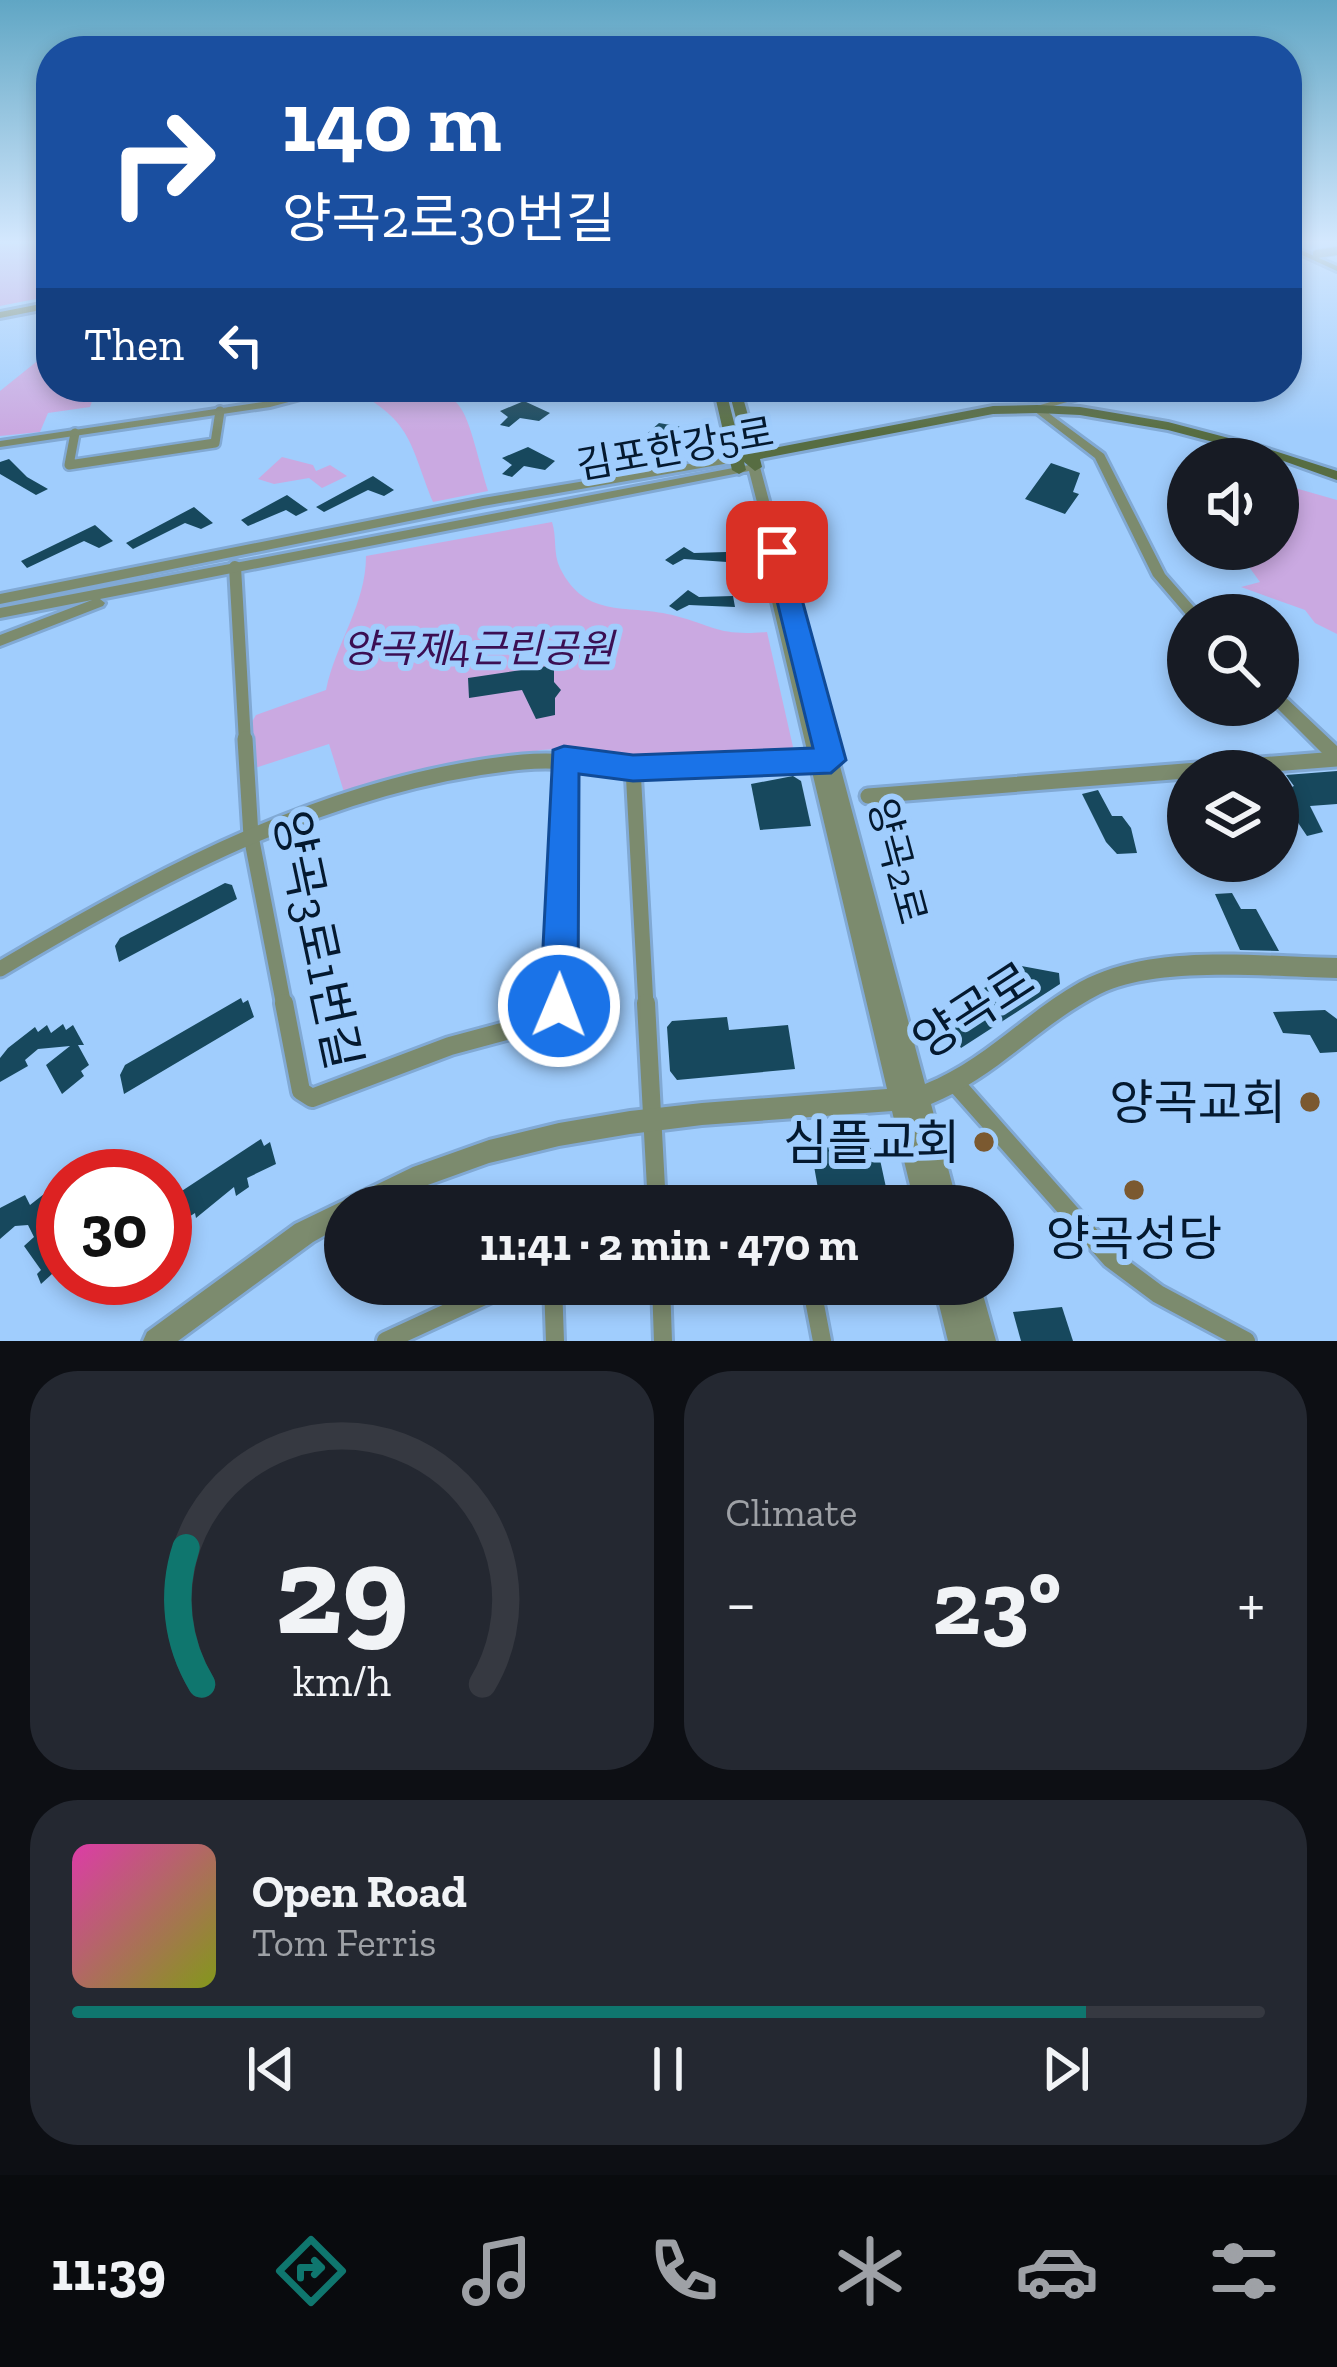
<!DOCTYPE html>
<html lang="en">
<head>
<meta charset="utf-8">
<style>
  :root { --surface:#171b24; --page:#242831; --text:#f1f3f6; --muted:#9ea1a6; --line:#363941; --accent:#0f766e }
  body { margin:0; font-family:"Zilla Slab","Noto Sans KR",serif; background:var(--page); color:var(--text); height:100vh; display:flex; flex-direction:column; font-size:45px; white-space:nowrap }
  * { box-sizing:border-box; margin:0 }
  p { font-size:39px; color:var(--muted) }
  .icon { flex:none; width:66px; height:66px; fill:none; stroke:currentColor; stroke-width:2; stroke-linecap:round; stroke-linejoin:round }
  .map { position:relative; height:1341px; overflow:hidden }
  .panel { display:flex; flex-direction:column; gap:30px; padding:30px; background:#0d0f14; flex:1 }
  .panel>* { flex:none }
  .top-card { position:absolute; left:36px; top:36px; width:1266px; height:366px; border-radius:48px; box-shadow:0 6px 18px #0003; background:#1a4fa0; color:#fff; overflow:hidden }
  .buttons { position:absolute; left:1167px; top:438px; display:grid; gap:24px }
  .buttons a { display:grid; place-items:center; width:132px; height:132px; border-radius:50%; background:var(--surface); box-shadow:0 6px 18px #0003; font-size:60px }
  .speed { position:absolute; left:36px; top:1149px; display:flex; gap:24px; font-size:60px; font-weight:700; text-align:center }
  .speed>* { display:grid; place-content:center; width:156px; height:156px; border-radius:50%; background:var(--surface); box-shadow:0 6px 18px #0003; line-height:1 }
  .speed .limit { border:18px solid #d22; background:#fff; color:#111 }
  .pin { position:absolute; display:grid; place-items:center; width:102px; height:102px; color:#fff; margin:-51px; border-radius:24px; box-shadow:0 6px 18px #0006 }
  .me { position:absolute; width:132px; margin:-66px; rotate:1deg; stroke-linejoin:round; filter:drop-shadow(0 0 9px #0008) }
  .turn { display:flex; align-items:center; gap:42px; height:252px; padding:0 48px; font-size:54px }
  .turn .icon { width:156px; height:156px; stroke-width:2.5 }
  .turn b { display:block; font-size:84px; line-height:102px }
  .then { display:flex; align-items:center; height:114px; padding:0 48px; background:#0003; gap:24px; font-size:45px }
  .big { font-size:90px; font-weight:700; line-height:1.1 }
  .panel .card { flex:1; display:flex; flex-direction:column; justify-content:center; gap:18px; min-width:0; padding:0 42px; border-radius:48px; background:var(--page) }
  .panel .dial { align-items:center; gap:0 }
  .dial svg { height:312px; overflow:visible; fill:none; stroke:var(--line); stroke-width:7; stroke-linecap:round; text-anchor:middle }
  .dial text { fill:var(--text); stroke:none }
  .song { display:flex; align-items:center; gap:36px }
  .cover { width:144px; height:144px; border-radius:18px; background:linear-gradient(135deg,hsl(320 70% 55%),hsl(70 70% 35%)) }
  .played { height:12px; border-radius:6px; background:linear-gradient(90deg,var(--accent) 85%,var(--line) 85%) }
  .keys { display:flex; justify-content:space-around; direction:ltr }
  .heat { display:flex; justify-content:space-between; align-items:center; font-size:66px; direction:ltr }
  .panel .tiles { flex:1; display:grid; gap:30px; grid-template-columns:1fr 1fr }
  .card:last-child { grid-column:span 2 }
  .trip { position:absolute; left:324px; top:1185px; width:690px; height:120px; border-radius:60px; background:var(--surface); box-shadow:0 6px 18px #0003; font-weight:700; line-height:120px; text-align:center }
  .tab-bar { display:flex; height:192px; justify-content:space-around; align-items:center; background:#090b0e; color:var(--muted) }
  .tab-bar .icon { width:84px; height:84px }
  .tab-bar .active { color:var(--accent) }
  .tab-bar b { font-size:54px; color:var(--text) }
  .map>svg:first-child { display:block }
</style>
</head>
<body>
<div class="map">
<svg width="1337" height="1341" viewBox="0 0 1337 1341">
  <rect width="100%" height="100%" fill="#a0cdfd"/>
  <!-- green -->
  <g fill="#caa9e1">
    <polygon points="0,244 51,244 51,296 0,306"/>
    <polygon points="51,350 51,387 97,387 90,407 48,413 40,432 0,436 0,391"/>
    <path d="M360,387C471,387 458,388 488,491L433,502C409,442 413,423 354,390Z"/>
    <polygon points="282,457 313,465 316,471 330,465 347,476 322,488 309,478 274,484 258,479"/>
    <polygon points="1295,488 1337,500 1337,634 1315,623 1305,610 1241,587 1260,582 1236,549 1278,549 1278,494"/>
    <path d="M552,522C557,537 553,554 560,568C586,621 630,603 676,616C717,627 719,636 767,632L793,747L784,754L634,758L573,748L541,750L344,792L329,744L255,768L250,725L256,715L326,690C336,642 366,605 366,556Z"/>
  </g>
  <!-- building -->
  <g fill="#17485d">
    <polygon points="524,401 550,413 539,421 520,418 509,427 500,425 508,417 500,411"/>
    <polygon points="659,423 688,428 682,436 690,440 655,447 640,440"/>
    <polygon points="528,447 555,461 545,470 524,466 512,477 502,474 512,465 502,458"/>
    <polygon points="9,459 27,477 48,489 36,495 0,474 0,462"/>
    <polygon points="1051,463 1080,473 1073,492 1079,494 1065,514 1025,499"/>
    <polygon points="373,476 394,490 384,496 368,490 324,512 316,507"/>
    <polygon points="287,495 308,510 296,516 286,510 248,526 241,520"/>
    <polygon points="194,507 213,523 201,529 185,523 133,549 126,543"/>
    <polygon points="95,525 113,541 99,548 84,541 27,568 21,561"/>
    <polygon points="684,547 694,553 726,552 727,562 684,559 673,565 665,560"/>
    <polygon points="688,590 699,597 733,596 735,607 689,605 677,611 669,606"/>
    <polygon points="554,665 554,682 561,690 555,698 555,715 536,719 522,690 469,698 468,678"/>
    <polygon points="1337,771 1337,804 1310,806 1323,832 1307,836 1278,793 1294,786 1286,775"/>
    <polygon points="793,776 801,781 811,826 760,830 751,784"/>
    <polygon points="1098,790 1112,816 1122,816 1131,828 1137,853 1117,854 1106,842 1082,794"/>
    <polygon points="225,883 232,885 237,899 119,962 115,946 120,938"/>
    <polygon points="1232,893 1241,909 1256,909 1279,951 1240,950 1215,894"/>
    <polygon points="1006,963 1059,973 1060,984 961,1048 949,1029 981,1007 976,1003 989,993 984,988 1005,978"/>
    <polygon points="241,998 243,1003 248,1000 254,1017 124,1094 120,1075 125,1065"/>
    <polygon points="1325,1010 1337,1019 1337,1052 1320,1053 1310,1035 1283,1033 1273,1012"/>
    <polygon points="727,1017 729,1030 788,1025 795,1069 677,1080 670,1071 667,1027 672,1021"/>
    <polygon points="63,1024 66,1030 73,1025 84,1045 78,1045 89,1065 81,1071 84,1076 62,1094 46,1065 70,1046 38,1049 25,1060 28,1066 0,1082 0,1058 8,1048 35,1027 38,1032 47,1025 51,1033"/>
    <polygon points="261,1139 264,1146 270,1142 276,1164 247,1178 249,1187 236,1196 234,1187 196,1218 195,1213 175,1226 177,1236 165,1244 165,1202"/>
    <polygon points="865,1143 879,1155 890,1206 854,1206 845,1197 820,1200 811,1149"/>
    <polygon points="44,1194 47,1202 55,1195 63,1212 63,1264 41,1284 37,1274 41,1270 24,1246 34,1237 28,1225 15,1226 0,1239 0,1208 25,1195 30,1205"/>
    <polygon points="1062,1307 1073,1341 1021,1341 1013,1312"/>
  </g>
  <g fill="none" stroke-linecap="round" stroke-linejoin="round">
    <!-- minor-far4 casing -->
    <g stroke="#81a9d4" stroke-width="10">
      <polyline id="minor-far4" points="1317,254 1337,251"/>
    </g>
    <!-- minor-far3 casing -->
    <g stroke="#81a9d4" stroke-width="14">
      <polyline id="minor-far3" points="75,433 69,465 215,443 220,411"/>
    </g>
    <!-- minor-far2 casing -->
    <g stroke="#81a9d4" stroke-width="18">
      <polyline id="minor-far2" points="235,567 245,742"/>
    </g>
    <!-- minor-far1 casing -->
    <g stroke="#81a9d4" stroke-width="21">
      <g id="minor-far1">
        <polyline points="245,739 251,836 284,1006"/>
        <polyline points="633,768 646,1006"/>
        <polyline points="868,796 1337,759"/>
        <path d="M0,969C159,874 335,780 523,762C569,758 614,768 660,769C715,770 769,763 824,761"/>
        <polyline points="558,1006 564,759"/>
      </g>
    </g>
    <!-- minor casing -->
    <g stroke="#81a9d4" stroke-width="24">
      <g id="minor">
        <polyline points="284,1003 301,1091 312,1098 450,1046 558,1017 558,1003"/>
        <polyline points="646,1003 657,1206"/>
        <polyline points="956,1084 1111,1259 1158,1294 1246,1341"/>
        <polyline points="553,1284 555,1341"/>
        <polyline points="661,1284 663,1341"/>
        <polyline points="811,1284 822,1341"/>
        <polyline points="386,1341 510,1284"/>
      </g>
    </g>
    <!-- tertiary casing -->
    <g stroke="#81a9d4" stroke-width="6">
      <g id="tertiary">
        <polygon points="1287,244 1337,266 1337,271 1287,248"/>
        <polygon points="51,302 51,308 0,318 0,312"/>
        <polygon points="327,387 345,387 270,407 0,447 0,441 270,401"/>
        <polygon points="1102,387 1119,387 1043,409 1104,454 1165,574 1201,615 1188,615 1188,617 1153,576 1095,458 1030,408"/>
        <polygon points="737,456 743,459 741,461 483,506 0,604 0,594 483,498"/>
        <path d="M754,464L760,467L925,1084C984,1061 1026,1012 1080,982C1154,942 1256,957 1337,958V978C1272,977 1157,965 1100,994C1039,1025 997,1077 931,1104L958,1206H915L892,1111L702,1125L630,1134L559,1146L489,1163L425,1186L382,1206H345V1224L313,1242L178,1341H143L147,1332L295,1224L413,1167L489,1140L559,1123L630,1111L702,1103L887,1089L752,517L760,514L749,471L100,599L105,603L103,606L0,646V635L92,600L0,618V608Z"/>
        <polygon points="1278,693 1283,695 1337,746 1337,764 1331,762 1274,705 1278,705"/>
        <polygon points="934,1284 980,1284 996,1341 948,1341"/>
      </g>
    </g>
    <!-- secondary casing -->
    <g stroke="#81a9d4" stroke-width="6">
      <polygon id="secondary" points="713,387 725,387 742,454 745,453 728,387 740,387 758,451 993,406 1037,405 1080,407 1168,422 1259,446 1337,471 1337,480 1278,459 1168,430 1080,415 1037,413 993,414 760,459 762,467 755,471 744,462 746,470 739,474 732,470"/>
    </g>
    <!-- minor-far4 -->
    <use href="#minor-far4" stroke="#7c8b6e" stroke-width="8"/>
    <!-- minor-far3 -->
    <use href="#minor-far3" stroke="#7c8b6e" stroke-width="9"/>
    <!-- minor-far2 -->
    <use href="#minor-far2" stroke="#7c8b6e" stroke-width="12"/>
    <!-- minor-far1 -->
    <use href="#minor-far1" stroke="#7c8b6e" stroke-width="15"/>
    <!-- minor -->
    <use href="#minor" stroke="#7c8b6e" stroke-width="18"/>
    <!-- tertiary -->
    <use href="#tertiary" fill="#7c8b6e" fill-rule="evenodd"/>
    <!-- secondary -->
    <use href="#secondary" fill="#576d42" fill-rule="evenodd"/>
  </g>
  <!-- sky -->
  <linearGradient id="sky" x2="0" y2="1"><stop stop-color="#60a6c4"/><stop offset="0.56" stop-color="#d4e8fe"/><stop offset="1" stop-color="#d4e8fe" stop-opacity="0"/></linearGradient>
  <rect width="1337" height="432" fill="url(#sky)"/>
  <!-- route -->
  <polygon fill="#1a73e8" stroke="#114b97" stroke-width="3" points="777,544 789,552 846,760 831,773 633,781 579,774 578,1006 572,1020 559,1025 546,1020 540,1006 553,750 564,746 633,755 813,748 765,552"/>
  <!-- markers -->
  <g fill="#7b5930" stroke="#a0cdfd" stroke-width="4.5">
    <circle cx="1310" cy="1102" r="12"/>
    <circle cx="984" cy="1142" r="12"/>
    <circle cx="1134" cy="1190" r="12"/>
  </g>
  <g text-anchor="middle" stroke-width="12" stroke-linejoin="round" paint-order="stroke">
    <!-- street labels -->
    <g font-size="39" fill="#04192f" stroke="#a0cdfd">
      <text transform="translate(675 448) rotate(-10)" y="14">김포한강5로</text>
      <text transform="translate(898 861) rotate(75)" y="14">양곡2로</text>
    </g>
    <!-- park labels -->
    <g font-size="39" font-style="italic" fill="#3b0f53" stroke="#a0cdfd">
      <text x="478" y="662">양곡제4근린공원</text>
    </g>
    <!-- near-street labels -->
    <g font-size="48" fill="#04192f" stroke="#a0cdfd">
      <text transform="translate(318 940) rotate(78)" y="17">양곡3로1번길</text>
      <text transform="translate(973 1010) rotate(-33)" y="17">양곡로</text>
    </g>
    <!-- near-poi labels -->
    <g font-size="48" fill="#04192f" stroke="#a0cdfd" text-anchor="end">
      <text x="1286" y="1119">양곡교회</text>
      <text x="960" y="1159">심플교회</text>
      <text x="1134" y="1255" text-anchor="middle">양곡성당</text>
    </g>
  </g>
</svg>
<div class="buttons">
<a><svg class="icon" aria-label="sound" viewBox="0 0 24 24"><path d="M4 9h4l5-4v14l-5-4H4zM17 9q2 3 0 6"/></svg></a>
<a><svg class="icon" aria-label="search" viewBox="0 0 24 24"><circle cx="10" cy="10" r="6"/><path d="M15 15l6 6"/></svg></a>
<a><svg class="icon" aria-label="layers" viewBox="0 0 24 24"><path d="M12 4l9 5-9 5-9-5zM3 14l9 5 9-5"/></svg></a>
</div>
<div class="speed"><div class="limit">30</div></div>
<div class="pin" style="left:777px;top:552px;background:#d93025"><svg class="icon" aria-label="arrive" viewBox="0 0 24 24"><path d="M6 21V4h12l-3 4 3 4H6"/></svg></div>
<svg class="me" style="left:559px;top:1006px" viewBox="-20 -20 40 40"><circle r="17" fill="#1a73e8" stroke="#fff" stroke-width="3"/><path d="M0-11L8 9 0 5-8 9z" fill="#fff"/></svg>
<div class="trip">11:41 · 2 min · 470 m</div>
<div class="top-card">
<div class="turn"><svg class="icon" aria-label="right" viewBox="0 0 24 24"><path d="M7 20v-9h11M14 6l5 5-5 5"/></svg><div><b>140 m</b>양곡2로30번길</div></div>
<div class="then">Then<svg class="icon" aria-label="left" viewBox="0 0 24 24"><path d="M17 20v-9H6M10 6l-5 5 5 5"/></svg></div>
</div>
</div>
<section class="panel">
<div class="tiles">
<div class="card dial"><svg viewBox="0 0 100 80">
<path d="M14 69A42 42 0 1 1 86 69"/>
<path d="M14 69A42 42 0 0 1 10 34" stroke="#0f766e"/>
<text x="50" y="56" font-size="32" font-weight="700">29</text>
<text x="50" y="72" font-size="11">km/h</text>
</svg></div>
<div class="card"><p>Climate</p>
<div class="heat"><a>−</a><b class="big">23°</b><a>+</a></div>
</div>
<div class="card">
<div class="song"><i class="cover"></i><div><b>Open Road</b><p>Tom Ferris</p></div></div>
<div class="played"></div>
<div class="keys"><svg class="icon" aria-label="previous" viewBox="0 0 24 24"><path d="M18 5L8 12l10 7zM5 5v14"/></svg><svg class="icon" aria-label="pause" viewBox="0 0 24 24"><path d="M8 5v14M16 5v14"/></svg><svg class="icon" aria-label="next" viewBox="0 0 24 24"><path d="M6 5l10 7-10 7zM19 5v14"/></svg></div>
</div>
</div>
</section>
<nav class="tab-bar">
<b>11:39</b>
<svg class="icon active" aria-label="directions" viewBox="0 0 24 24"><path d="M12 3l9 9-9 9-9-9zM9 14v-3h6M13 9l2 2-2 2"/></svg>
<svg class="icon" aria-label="music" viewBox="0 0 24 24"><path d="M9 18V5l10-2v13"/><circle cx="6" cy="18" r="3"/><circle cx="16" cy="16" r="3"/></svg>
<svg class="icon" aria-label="phone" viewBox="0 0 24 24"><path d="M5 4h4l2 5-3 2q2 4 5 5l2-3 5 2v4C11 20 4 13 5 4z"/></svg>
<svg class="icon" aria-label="climate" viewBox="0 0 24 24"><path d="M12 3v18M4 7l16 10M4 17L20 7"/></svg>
<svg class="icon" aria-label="car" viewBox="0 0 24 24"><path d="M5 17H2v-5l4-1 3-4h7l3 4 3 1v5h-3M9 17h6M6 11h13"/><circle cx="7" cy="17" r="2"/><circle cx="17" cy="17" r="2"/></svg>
<svg class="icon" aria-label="filters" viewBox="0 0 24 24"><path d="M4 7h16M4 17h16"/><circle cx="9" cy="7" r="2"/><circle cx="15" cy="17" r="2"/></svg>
</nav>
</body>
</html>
